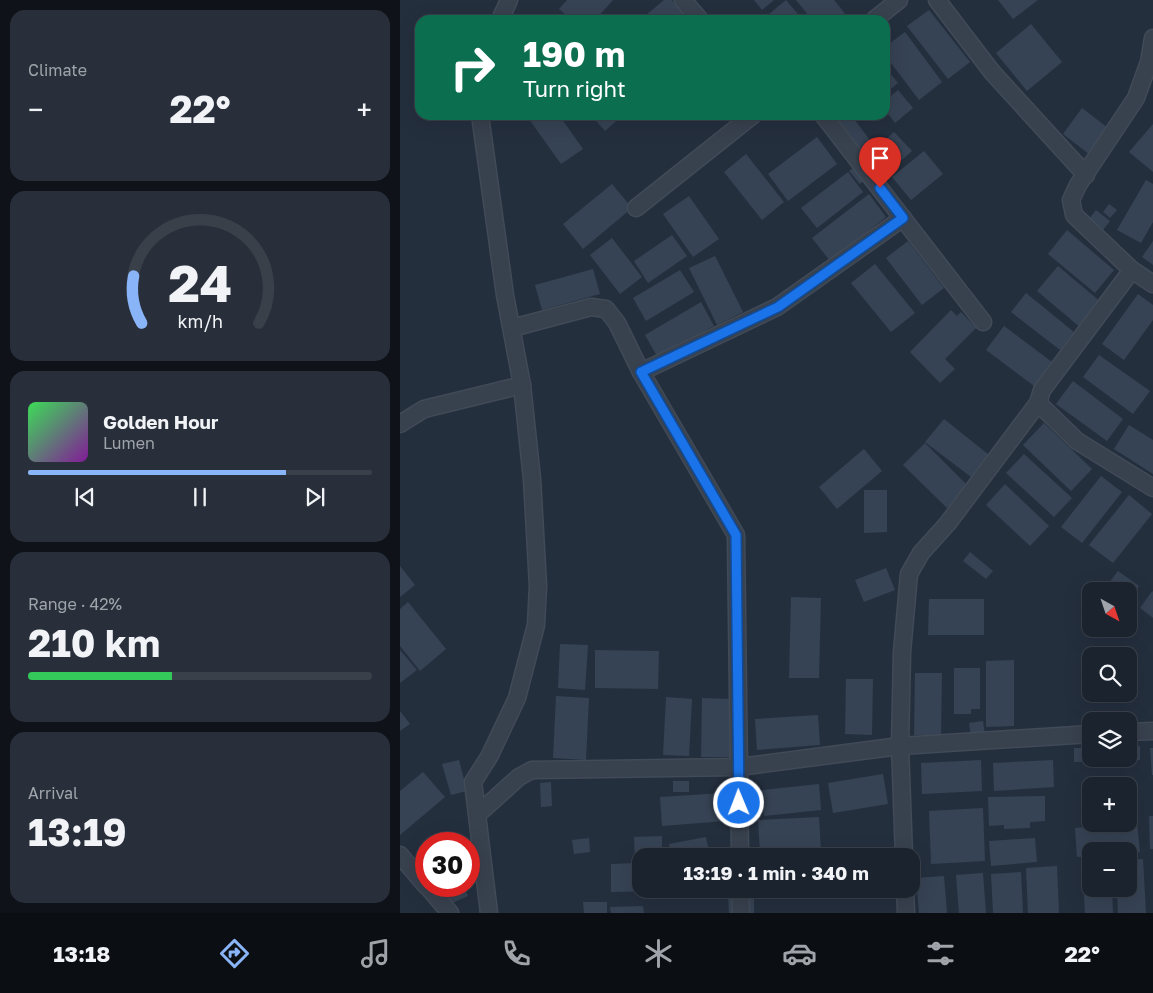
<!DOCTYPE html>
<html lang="en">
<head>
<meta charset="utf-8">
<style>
  :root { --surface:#1b232e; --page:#282f3a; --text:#f1f3f6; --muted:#a0a4aa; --line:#39404a; --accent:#8ab4f8 }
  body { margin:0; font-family:"Golos Text",sans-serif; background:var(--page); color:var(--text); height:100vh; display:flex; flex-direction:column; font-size:19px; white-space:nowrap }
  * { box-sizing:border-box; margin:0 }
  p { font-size:16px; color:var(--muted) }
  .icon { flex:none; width:28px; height:28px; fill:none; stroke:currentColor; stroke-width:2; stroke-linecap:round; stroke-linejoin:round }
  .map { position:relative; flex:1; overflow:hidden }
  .panel { display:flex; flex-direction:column; gap:10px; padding:10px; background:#0f1319; width:400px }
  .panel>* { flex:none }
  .banner { position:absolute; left:15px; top:15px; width:475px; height:105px; border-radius:15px; box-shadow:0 5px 20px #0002,0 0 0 1px var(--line); background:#0b6e4f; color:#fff; overflow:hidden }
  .needle { width:32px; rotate:140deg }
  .tools { position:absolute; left:682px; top:582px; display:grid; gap:10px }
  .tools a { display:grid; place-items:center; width:55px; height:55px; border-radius:10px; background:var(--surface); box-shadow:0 5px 20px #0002,0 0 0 1px var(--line); font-size:25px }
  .speed { position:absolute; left:15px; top:832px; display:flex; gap:10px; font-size:25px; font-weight:700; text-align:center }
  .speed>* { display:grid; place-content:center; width:65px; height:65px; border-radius:50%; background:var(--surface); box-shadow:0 5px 20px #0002,0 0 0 1px var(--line); line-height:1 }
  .speed .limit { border:8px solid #d22; background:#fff; color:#111 }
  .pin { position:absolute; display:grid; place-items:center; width:42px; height:42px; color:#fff; margin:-51px -21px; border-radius:50% 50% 50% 0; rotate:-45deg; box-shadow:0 0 5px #0007 }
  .pin .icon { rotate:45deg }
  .me { position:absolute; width:55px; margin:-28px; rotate:359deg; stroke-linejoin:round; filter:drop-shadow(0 0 4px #0008) }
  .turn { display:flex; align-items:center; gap:18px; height:105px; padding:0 25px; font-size:22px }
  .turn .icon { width:65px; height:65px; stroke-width:2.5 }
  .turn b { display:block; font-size:35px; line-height:42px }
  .big { font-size:38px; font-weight:700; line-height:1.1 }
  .panel .tile { flex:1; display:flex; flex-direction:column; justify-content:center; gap:8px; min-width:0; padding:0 18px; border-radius:15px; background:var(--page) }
  .panel .dial { align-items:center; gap:0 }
  .dial svg { height:130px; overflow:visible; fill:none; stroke:var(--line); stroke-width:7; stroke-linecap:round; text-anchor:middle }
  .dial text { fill:var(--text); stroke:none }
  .song { display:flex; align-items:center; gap:15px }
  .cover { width:60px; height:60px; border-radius:8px; background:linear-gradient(135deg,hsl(130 70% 55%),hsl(290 70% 35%)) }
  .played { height:5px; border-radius:2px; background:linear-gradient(90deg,var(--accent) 75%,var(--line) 75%) }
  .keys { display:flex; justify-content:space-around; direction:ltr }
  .heat { display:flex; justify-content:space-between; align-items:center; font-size:28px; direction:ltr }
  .charge { height:8px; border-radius:4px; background:linear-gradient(90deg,#34c759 42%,var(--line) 0) }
  .trip { position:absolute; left:232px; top:848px; width:288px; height:50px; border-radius:15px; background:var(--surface); box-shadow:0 5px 20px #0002,0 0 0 1px var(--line); font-weight:700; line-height:50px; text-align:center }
  .tab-bar { display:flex; height:80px; justify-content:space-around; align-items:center; background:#0b0e12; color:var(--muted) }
  .tab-bar .icon { width:35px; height:35px }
  .tab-bar .on { color:var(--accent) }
  .tab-bar b { font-size:22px; color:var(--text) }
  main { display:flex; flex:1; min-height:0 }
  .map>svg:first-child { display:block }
</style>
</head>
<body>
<main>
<section class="panel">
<div class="tile"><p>Climate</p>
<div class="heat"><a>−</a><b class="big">22°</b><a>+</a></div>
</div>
<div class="tile dial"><svg viewBox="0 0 100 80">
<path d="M14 69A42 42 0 1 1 86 69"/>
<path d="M14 69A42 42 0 0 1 9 40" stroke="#8ab4f8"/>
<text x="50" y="56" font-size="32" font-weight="700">24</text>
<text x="50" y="72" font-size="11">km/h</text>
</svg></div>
<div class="tile">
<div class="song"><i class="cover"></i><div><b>Golden Hour</b><p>Lumen</p></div></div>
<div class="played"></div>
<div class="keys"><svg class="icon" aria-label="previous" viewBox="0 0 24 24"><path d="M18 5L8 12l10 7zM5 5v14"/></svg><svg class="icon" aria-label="pause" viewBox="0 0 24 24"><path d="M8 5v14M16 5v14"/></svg><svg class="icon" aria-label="next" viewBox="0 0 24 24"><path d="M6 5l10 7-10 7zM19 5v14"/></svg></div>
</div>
<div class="tile"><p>Range · 42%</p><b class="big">210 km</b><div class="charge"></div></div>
<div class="tile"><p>Arrival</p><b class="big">13:19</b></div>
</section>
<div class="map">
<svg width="753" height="913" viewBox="0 0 753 913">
  <rect width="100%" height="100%" fill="#242f3e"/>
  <!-- building -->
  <g fill="#364354">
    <polygon points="167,0 213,0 195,20 172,20 159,9"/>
    <polygon points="264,0 272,0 287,18 285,20 240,20"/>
    <polygon points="354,0 374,0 362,10"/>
    <polygon points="386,0 403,20 365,20 363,19"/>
    <polygon points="396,0 434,0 450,20 412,20"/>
    <polygon points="598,0 638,0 613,19"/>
    <polygon points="529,10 570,62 548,79 507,26"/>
    <polygon points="631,24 662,62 627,91 596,53"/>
    <polygon points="505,32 542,82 519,100 485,55 485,47"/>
    <polygon points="485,67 498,83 487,92 485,89"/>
    <polygon points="498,90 513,108 495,123 485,110 485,101"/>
    <polygon points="682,108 708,128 689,154 663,134"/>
    <polygon points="126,115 159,115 183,149 161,164"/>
    <polygon points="191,115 223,115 205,131"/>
    <polygon points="443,115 451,115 473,144 463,152 438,119"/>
    <polygon points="753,124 753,172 729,152"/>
    <polygon points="494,132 512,151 487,173 470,153"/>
    <polygon points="417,137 437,164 388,201 368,174"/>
    <polygon points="524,151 543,174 511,200 492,177"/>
    <polygon points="346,154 384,202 362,220 324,172"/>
    <polygon points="458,164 468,177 460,184 449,171"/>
    <polygon points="448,172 463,192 417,228 401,208"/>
    <polygon points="746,180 753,184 753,222 741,243 717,230"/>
    <polygon points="212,184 232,208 183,249 163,224"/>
    <polygon points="469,194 486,217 430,261 412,238"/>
    <polygon points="289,196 319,239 293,257 263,214"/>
    <polygon points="709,204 717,210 710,218 703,212"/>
    <polygon points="696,210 710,221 703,230 689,219"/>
    <polygon points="667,230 714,270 695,293 648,254"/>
    <polygon points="272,235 287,256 248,283 234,261"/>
    <polygon points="212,238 242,277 220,294 190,255"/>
    <polygon points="508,241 544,288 522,305 486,258"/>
    <polygon points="753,241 753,265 742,257"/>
    <polygon points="315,256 343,312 317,325 289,268"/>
    <polygon points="475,264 515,313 491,332 451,283"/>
    <polygon points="658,266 702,303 681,328 637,291"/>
    <polygon points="193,269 200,294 142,310 135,285"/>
    <polygon points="280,270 294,292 246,321 233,298"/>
    <polygon points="626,293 674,332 660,350 611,312"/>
    <polygon points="738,294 753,305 753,320 724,360 702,344"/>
    <polygon points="301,302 314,326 258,358 245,335"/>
    <polygon points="551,310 557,316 561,312 576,328 545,359 555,369 540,383 510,352"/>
    <polygon points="604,326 656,365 638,389 586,350"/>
    <polygon points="699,355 750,391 733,414 683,377"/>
    <polygon points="673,381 723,419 707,441 656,404"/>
    <polygon points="544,419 589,455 571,477 525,442"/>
    <polygon points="644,423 692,469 671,491 623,445"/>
    <polygon points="729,425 753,440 753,474 714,449"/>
    <polygon points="525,443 568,486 547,508 503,465"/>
    <polygon points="464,449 482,471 437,509 419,487"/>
    <polygon points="624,454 672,498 654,517 606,473"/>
    <polygon points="701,476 722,492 682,543 661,527"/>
    <polygon points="605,484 649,526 630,546 586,505"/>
    <polygon points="464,490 487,490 487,532 464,533"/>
    <polygon points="729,495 752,514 713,563 689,545"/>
    <polygon points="570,552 593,571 586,579 563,561"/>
    <polygon points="0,566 15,585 0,597"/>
    <polygon points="486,568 495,590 464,602 455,580"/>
    <polygon points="718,571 739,586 729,601 729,591 703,591"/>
    <polygon points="752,591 753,592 753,618 740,608"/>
    <polygon points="391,597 421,598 419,678 389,678"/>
    <polygon points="529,599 584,599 584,635 528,635"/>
    <polygon points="8,602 46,649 20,671 0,646 0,609"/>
    <polygon points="691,608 691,629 708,629 702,637 681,622"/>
    <polygon points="160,644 188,645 185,690 158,688"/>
    <polygon points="0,650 17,670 0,683"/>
    <polygon points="195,650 259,651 258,689 195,688"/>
    <polygon points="614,660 614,726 586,727 586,661"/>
    <polygon points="554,668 580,668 580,709 571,709 571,714 554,714"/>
    <polygon points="515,673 542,673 541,735 514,735"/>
    <polygon points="446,679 473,679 472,735 445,734"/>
    <polygon points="156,696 189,698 186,760 153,758"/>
    <polygon points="266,697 292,699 289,756 263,755"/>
    <polygon points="302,698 332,699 330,757 301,757"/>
    <polygon points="0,711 10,724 0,731"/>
    <polygon points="418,715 420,745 357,750 355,719"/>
    <polygon points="583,721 585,735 571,737 569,723"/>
    <polygon points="740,746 740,760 674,762 674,748 691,748 691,759 729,759 729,747"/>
    <polygon points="750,748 753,748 753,775 752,775"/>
    <polygon points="59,760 67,791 51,795 42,764"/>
    <polygon points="581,760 582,791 522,794 521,763"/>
    <polygon points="653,760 654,787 594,791 593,763"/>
    <polygon points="23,772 45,797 0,835 0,791"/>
    <polygon points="483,774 488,804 433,813 428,783"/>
    <rect x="273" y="781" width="16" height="11"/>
    <polygon points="151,782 152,806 141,807 140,783"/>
    <polygon points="419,784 421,810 364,816 361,790"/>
    <polygon points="323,793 325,821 262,826 260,797"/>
    <polygon points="645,796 645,821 630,822 630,828 604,829 604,825 589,826 588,797"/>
    <polygon points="583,808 585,861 531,864 529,811"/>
    <polygon points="749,816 753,816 753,849 750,849"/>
    <polygon points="419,817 421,850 360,854 358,820"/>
    <polygon points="737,822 740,852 691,851 691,856 677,857 675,828"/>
    <polygon points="262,836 262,856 241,856 241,889 263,889 263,891 211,892 211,864 235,863 234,837"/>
    <polygon points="306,837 310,856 271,856 269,844"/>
    <polygon points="189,838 190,852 174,854 172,840"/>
    <polygon points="635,838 637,862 591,866 589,841"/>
    <polygon points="743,859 746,913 718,913 717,889 729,889 729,860"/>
    <polygon points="691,863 691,889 712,889 713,913 685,913 682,864"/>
    <polygon points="657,866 659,913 628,913 626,868"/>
    <polygon points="621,872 623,913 593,913 591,874"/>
    <polygon points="583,873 586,913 559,913 556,875"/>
    <polygon points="544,876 547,913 519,913 516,878"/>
    <polygon points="40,886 64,886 68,896 48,905"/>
    <polygon points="277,889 311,889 311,890 278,896"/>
    <polygon points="328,896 354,896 354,913 329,913"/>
    <polygon points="183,902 207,902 207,913 184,913"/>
    <polygon points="243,906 244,913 211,913 210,907"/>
  </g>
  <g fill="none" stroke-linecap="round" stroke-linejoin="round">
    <!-- street casing -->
    <g stroke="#414a57" stroke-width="19">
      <g id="street">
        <polyline points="283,0 300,20"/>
        <polyline points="537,0 592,72 686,175"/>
        <polyline points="100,20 109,0"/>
        <polyline points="474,20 499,0"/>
        <polyline points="80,115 105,295 122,385 132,479 138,586 136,625 117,698 89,757 73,782 89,913"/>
        <polyline points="423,115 583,322"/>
        <polyline points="236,208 353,115"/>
        <polyline points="732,270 753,284"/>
        <polyline points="112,328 191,307 206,309 217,323 241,372 336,535 340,856"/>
        <polyline points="241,372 377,307 503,218"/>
        <polyline points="638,403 677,441 753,488"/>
        <polyline points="0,424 24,409 122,385"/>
        <polyline points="729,732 753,731"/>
        <polyline points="78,814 119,777 132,770 339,767 500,746 691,734"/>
        <polyline points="0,855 26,886"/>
        <polyline points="504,856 500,746 502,652 509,574 521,553 548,523 638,403 642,390 732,270 674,215 671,200 678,185 736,98 749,62 753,38"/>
        <polyline points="27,886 50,913"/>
        <polyline points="340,889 341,913"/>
        <polyline points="505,889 506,913"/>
      </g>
    </g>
    <!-- street -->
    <use href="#street" stroke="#38414e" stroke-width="16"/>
  </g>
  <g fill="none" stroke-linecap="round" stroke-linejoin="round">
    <!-- route casing -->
    <g stroke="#114b97" stroke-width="12">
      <polyline id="route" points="339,803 336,535 241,372 378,307 503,218 480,188"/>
    </g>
    <!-- route -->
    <use href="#route" stroke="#1a73e8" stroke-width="9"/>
  </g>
</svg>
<div class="tools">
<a><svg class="needle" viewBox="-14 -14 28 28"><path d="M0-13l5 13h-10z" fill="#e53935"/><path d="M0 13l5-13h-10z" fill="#a0a4aa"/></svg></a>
<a><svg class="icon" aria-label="search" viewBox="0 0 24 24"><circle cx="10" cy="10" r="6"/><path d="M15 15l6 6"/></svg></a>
<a><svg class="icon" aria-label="layers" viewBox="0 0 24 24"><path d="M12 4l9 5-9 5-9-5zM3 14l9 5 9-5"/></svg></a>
<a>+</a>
<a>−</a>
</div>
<div class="speed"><div class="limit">30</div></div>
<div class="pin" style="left:480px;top:188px;background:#d93025"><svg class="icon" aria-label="arrive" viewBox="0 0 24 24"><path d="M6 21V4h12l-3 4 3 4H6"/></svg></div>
<svg class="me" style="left:339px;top:803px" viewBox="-20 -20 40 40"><circle r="17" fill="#1a73e8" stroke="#fff" stroke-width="3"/><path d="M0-11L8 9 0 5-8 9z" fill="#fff"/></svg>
<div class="trip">13:19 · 1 min · 340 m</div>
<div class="banner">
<div class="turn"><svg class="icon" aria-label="right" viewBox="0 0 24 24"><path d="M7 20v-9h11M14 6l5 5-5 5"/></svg><div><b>190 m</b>Turn right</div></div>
</div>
</div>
</main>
<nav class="tab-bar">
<b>13:18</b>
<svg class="icon on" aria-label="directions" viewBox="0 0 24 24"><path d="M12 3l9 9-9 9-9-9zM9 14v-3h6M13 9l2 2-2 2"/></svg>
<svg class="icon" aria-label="music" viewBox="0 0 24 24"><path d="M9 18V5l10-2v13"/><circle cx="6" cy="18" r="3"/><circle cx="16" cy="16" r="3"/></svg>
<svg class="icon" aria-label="phone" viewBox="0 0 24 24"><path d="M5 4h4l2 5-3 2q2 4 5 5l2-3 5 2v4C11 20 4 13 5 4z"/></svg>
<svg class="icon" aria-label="climate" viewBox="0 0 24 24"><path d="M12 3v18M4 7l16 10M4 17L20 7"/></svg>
<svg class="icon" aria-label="car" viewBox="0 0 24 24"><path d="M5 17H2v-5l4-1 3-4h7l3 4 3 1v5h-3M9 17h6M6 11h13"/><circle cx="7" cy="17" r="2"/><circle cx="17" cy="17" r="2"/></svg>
<svg class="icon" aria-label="filters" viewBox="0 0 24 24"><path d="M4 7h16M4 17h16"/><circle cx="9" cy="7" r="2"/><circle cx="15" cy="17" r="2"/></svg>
<b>22°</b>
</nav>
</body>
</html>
